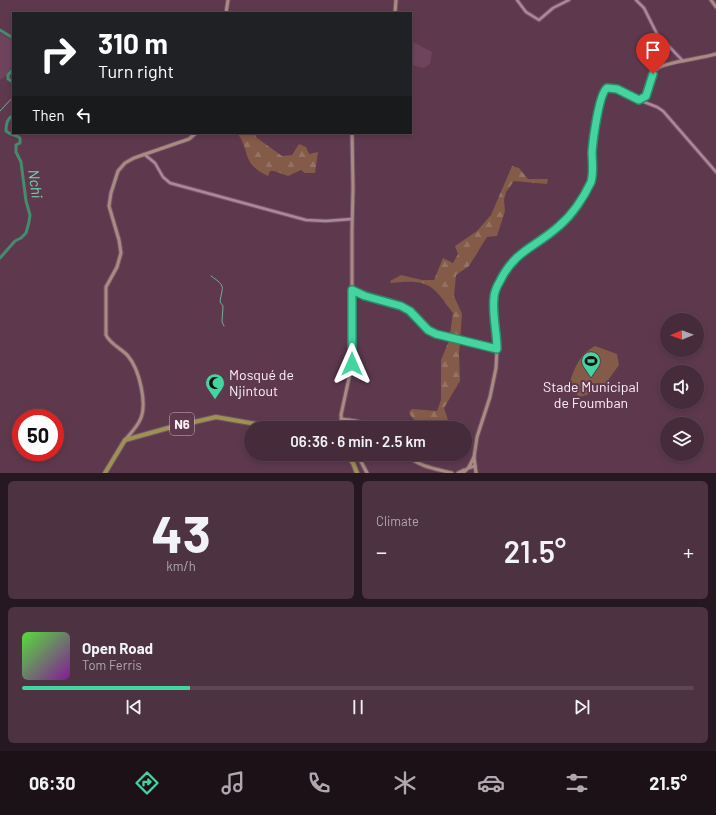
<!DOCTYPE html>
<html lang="en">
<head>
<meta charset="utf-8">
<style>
  :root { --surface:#462b3a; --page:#4d3342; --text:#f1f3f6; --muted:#b0a7af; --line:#5e4754; --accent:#43d4a0 }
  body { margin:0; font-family:Barlow,sans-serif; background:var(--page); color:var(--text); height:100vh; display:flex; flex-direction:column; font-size:15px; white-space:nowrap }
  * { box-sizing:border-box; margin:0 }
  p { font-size:13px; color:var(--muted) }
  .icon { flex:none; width:22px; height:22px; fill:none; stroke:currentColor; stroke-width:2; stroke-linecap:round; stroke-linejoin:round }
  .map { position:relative; height:473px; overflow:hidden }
  .drawer { display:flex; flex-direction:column; gap:8px; padding:8px; background:#261820; flex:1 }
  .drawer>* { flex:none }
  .banner { position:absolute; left:12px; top:12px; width:400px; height:122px; border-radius:0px; box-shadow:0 2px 6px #0003,0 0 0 1px var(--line); background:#202124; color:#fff; overflow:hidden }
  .needle { width:26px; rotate:269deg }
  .controls { position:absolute; left:660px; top:313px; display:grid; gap:8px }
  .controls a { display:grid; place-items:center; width:44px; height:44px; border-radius:50%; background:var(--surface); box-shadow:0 2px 6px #0003,0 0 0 1px var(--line); font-size:20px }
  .speed { position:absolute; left:12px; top:409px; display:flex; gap:8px; font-size:20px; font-weight:700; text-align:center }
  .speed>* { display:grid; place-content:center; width:52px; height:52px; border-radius:50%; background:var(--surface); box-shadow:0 2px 6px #0003,0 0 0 1px var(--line); line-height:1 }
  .speed .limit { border:6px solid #d22; background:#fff; color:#111 }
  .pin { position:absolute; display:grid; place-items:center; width:34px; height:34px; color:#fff; margin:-41px -17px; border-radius:50% 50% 50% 0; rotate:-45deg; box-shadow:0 0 4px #0007 }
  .pin .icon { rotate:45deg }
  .me { position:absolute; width:44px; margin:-22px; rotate:0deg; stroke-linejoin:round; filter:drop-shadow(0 0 3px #0008) }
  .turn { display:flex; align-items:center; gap:14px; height:84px; padding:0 20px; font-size:18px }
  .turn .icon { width:52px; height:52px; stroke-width:2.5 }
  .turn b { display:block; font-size:28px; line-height:34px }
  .then { display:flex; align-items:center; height:38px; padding:0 20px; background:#0003; gap:8px; font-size:15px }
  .big { font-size:30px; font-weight:600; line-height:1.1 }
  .drawer .tile { flex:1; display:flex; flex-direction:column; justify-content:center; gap:6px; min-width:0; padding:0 14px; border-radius:6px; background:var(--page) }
  .drawer .dial { align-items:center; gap:0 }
  .dial b { font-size:52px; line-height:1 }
  .song { display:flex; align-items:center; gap:12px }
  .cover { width:48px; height:48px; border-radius:6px; background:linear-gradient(135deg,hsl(110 70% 55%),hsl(290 70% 35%)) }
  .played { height:4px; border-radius:2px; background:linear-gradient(90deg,var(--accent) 25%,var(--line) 25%) }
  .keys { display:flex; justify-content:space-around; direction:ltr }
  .heat { display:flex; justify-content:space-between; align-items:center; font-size:22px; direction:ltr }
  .drawer .tiles { flex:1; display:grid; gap:8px; grid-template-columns:1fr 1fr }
  .tile:last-child { grid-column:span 2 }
  .trip { position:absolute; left:244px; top:421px; width:228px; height:40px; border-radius:20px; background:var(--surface); box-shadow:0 2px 6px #0003,0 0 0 1px var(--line); font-weight:600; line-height:40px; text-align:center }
  .menu { display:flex; height:64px; justify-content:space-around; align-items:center; background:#1c1117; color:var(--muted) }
  .menu .icon { width:28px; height:28px }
  .menu .selected { color:var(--accent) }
  .menu b { font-size:18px; color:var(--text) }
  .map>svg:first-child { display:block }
</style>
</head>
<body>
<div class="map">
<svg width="716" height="473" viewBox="0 0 716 473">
  <defs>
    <pattern id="forest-firs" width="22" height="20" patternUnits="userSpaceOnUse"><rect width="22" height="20" fill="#845a48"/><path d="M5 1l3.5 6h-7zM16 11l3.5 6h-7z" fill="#967263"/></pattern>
  </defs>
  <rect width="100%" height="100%" fill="#5e394e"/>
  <!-- built -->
  <g fill="#6e445c">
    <polygon points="0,33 12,40 13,44 13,63 6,76 0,80"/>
    <polygon points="413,42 432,52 430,64 424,68 411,65 411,50 413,50 414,47 412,46"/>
  </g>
  <!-- forest -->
  <g fill="url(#forest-firs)">
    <path d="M237,133H254L257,138L282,156L292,155L299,144L306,147L309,154L318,152L315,173H305L301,170L288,176L274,171H270L268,176C240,163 251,150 237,133Z"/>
    <path d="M512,166L519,168L528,179H548L547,184L514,181L506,192L504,200L505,211L497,236L487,237L469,266L456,275L454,296L462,314L459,354L460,381L444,408L449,423L447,428C433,428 414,426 409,412L412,409L437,411L441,400V360L449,341L453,313C432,284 428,279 391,283L390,281L401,275L422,280H434L443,258L453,263L458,254L455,246L477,231L491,215Z"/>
  </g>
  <!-- pitch -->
  <path fill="#845a48" d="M595,346L617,354L619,365L601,390L580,397L568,387C574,370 578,355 595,346Z"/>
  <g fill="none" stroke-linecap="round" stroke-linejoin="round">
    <!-- stream -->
    <g stroke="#7caa98" stroke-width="1">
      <polyline points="0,111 13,97"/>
      <path d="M211,276C227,287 222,286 220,302L223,306L222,322L224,326"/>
    </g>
    <!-- river -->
    <g stroke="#458c6f" stroke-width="3">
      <polyline points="0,30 13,38"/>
      <polyline points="13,69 8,75 8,79 13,82"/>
      <path d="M0,258L15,241L21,238L26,233L29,222L30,215L26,201L21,162L16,152V145L20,143V138C16,134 11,136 6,131C6,124 7,119 13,115"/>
    </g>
    <!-- secondary-tunnel -->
    <polyline stroke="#765467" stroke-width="3" stroke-dasharray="3 1.5" stroke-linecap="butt" points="344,423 344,424"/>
    <!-- tertiary casing -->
    <g stroke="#725667" stroke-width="4.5">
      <g id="tertiary">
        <polyline points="517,0 526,12 539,20 553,8 569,0"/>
        <polyline points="636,0 644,8 657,34 683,61"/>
        <polyline points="639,100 657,107 663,111 716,172"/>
        <polyline points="144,154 155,163 163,177 170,183 306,220 326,221 352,219"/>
        <polyline points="352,290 365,296 401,306 410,311 428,330 436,334 497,349"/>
      </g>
    </g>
    <!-- secondary casing -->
    <g stroke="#725667" stroke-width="5">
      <g id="secondary">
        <polyline points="711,0 716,7"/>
        <polyline points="226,13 228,0"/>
        <polyline points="395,13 396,0"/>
        <polyline points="341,419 356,421 378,428"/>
        <polyline points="342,423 341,415 352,364 352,230 353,188 352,133"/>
        <polyline points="345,428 349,420"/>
        <path d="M125,440C130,434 137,427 140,420C148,404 139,369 128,356C122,349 110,344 106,335V287L117,267L121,253L119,240L109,206L111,193L118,171L125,163L134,158L189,139L196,133"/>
        <polyline points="357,454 367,473"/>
        <path d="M405,454C417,466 436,469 452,473"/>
        <polyline points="469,467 474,457"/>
        <polyline points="458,473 464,470"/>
        <polyline points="463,473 468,468 475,466"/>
        <path d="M476,473L474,457L477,437L490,397L496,368L497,349L493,303L495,292L506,270L513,260L526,249L564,222L587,189L592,177V150L600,104L604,90C613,82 630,95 639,100C652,94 647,76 658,68C669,61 701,59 716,54"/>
      </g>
    </g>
    <!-- trunk casing -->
    <g stroke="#725667" stroke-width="6">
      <g id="trunk">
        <polyline points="346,454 353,463 357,473"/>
        <polyline points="105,473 125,440 168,428 216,417 279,428"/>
      </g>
    </g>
    <!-- tertiary -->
    <use href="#tertiary" stroke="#b0869d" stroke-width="2.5"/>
    <!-- secondary -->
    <use href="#secondary" stroke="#aa8a81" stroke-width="3"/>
    <!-- trunk -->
    <use href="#trunk" stroke="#9f9152" stroke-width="4"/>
  </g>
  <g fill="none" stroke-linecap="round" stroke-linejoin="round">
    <!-- route casing -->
    <g stroke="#2c8a68" stroke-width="10">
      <path id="route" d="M352,364V290L365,296L401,306L410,311L428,330L436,334L497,349C497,333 492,313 494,298C494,292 497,286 500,281C515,250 536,247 559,226C572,215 584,197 591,182C594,172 592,161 592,152C593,140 599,93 607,88L617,89L639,100L646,96L653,74"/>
    </g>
    <!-- route -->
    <use href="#route" stroke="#43d4a0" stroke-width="7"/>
  </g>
  <!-- icons -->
  <defs>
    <g id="stadium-pin" transform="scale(1)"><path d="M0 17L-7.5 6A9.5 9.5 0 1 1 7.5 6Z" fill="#43d4a0" stroke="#5e394e"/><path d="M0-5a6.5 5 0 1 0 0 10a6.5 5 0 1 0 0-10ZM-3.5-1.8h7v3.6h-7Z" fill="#111"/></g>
    <g id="mosque-pin" transform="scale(1)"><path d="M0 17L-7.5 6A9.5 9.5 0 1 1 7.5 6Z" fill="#43d4a0" stroke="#5e394e"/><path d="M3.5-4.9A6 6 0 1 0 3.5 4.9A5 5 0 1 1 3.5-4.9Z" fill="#111"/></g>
  </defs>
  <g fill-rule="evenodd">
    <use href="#stadium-pin" x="591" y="361"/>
    <use href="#mosque-pin" x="215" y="383"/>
  </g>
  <g text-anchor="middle" stroke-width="4" stroke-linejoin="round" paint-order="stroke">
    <!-- shield labels -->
    <rect fill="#5e394e" stroke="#ceb9c4" stroke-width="1" x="170" y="413" width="24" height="22" rx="3"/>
    <g font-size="13" font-weight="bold" fill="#fef0f7">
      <text x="182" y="429">N6</text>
    </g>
    <!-- poi labels -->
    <g font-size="14" fill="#fef0f7" stroke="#5e394e" text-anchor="start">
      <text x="229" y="380">Mosqué de<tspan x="229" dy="16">Njintout</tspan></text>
      <text x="591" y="392" text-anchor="middle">Stade Municipal<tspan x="591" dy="16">de Foumban</tspan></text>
    </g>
    <!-- water labels -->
    <g font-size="15" font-style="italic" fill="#71d9ae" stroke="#5e394e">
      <text transform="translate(35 184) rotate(82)" y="5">Nchi</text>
    </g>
  </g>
</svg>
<div class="controls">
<a><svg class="needle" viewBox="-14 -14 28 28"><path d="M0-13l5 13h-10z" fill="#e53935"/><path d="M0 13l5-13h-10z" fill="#b0a7af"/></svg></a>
<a><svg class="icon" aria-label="sound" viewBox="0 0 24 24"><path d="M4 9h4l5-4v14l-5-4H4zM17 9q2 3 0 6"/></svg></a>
<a><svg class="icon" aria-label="layers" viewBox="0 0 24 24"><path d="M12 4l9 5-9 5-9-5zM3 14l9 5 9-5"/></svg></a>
</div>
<div class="speed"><div class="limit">50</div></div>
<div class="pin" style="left:653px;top:74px;background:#d93025"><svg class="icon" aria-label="arrive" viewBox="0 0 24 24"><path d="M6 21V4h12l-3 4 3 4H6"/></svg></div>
<svg class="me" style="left:352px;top:364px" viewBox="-20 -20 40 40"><path d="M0-17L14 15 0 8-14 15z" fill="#43d4a0" stroke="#fff" stroke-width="4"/></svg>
<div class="trip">06:36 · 6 min · 2.5 km</div>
<div class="banner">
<div class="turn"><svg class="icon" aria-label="right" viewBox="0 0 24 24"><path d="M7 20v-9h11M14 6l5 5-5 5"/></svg><div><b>310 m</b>Turn right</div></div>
<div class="then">Then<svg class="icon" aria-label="left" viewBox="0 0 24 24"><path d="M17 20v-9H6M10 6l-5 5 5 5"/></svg></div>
</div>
</div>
<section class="drawer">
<div class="tiles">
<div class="tile dial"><b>43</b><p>km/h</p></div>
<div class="tile"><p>Climate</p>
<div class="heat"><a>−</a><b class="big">21.5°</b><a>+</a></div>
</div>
<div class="tile">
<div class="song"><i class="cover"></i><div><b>Open Road</b><p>Tom Ferris</p></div></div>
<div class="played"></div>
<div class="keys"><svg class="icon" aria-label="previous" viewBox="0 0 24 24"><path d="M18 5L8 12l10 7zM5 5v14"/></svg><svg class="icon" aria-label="pause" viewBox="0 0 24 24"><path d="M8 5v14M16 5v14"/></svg><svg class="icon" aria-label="next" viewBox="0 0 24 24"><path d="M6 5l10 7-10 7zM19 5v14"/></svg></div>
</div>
</div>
</section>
<nav class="menu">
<b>06:30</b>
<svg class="icon selected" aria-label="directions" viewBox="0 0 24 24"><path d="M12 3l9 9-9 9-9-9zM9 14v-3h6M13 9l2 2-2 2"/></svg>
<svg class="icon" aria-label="music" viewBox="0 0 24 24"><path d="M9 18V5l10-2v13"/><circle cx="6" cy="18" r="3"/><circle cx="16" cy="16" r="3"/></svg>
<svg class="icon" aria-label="phone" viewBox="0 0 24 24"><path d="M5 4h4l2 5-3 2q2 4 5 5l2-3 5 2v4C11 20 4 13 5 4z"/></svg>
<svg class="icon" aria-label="climate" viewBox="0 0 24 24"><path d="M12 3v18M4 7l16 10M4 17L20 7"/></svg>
<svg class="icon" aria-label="car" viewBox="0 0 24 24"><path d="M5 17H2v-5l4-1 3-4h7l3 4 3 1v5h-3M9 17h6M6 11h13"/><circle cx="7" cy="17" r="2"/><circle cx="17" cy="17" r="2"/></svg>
<svg class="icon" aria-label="filters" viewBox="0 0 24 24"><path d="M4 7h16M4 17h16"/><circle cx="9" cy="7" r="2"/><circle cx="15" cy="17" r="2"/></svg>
<b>21.5°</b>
</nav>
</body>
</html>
